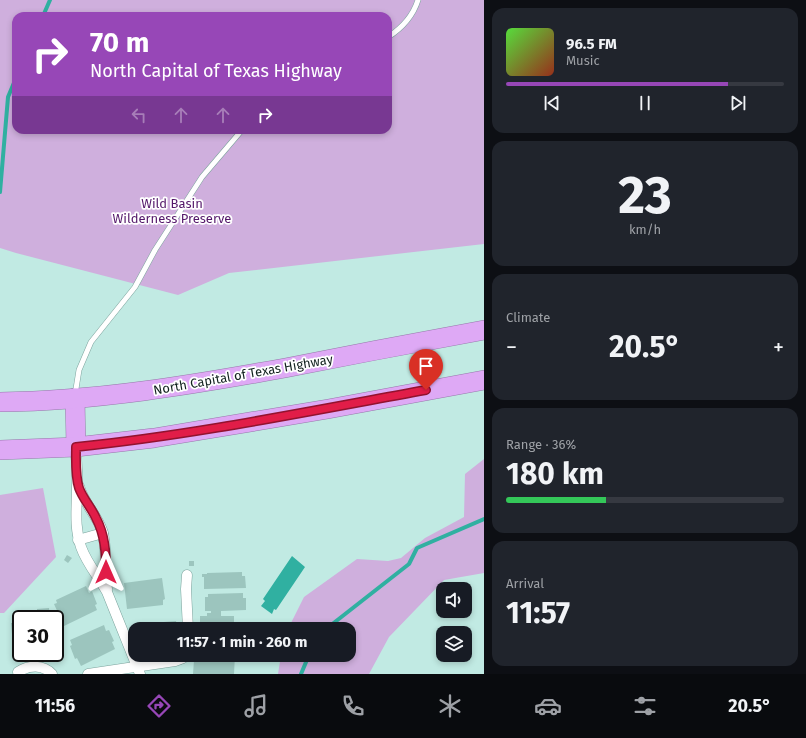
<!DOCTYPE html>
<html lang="en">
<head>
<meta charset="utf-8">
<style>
  :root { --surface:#171b24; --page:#20242c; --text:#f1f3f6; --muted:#9ea1a6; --line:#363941; --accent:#9747b7 }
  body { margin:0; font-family:"Fira Sans",sans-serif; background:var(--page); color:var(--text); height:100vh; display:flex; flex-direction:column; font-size:15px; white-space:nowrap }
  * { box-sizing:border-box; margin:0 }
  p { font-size:13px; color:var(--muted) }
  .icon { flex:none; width:22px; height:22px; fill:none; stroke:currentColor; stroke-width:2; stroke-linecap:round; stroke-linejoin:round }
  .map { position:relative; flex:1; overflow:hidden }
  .panel { display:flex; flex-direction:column; gap:8px; padding:8px; background:#0d0f14; width:322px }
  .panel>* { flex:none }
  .guide { position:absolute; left:12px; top:12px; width:380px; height:122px; border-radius:12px; box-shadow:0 2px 6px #0003; background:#9747b7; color:#fff; overflow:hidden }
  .fabs { position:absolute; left:436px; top:582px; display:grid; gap:8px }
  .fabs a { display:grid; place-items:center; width:36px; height:36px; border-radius:8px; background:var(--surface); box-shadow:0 2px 6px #0003; font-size:20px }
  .speed { position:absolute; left:12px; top:610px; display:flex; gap:8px; font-size:20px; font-weight:700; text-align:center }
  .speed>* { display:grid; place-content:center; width:52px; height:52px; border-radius:50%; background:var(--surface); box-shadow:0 2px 6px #0003; line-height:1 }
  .speed .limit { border:2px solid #111; border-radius:6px; background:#fff; color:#111 }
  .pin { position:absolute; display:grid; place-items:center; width:34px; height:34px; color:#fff; margin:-41px -17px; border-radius:50% 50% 50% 0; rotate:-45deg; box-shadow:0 0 4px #0007 }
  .pin .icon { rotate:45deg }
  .me { position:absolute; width:44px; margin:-22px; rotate:0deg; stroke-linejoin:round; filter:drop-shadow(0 0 3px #0008) }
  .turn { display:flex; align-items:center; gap:14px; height:84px; padding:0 12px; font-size:18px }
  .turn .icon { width:52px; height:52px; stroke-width:2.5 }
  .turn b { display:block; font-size:28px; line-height:34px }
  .lanes { display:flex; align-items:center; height:38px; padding:0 12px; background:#0003; justify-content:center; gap:20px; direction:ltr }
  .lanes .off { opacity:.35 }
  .big { font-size:30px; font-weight:700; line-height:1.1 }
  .panel .tile { flex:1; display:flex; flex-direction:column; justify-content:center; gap:6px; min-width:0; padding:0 14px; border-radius:12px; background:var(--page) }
  .panel .dial { align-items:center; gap:0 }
  .dial b { font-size:52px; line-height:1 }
  .song { display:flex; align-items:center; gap:12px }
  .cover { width:48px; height:48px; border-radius:6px; background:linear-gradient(135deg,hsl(110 70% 55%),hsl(10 70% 35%)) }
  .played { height:4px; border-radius:2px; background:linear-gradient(90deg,var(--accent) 80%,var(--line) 80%) }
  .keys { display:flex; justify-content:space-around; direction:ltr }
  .heat { display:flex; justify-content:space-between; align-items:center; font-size:22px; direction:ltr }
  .charge { height:6px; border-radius:3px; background:linear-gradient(90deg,#34c759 36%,var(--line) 0) }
  .trip { position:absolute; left:128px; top:622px; width:228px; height:40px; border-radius:12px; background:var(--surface); box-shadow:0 2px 6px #0003; font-weight:700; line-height:40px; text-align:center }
  .tabs { display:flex; height:64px; justify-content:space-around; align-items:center; background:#090b0e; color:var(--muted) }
  .tabs .icon { width:28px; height:28px }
  .tabs .on { color:var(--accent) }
  .tabs b { font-size:18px; color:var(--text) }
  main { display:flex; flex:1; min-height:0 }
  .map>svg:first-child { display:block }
</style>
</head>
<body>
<main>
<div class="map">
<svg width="484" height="674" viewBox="0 0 484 674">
  <rect width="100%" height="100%" fill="#c1eae3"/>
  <!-- green -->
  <g fill="#cfafdd" fill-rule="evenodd">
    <path d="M0,0H484V244L229,273L178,295L16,253L0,248ZM16,16H388V130H16Z"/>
    <polygon points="484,459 484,573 444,580 389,637 369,674 278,674 281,655 349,655 349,629 288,629 304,597 357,559 388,561 401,558 425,538 464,517 465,474"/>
    <polygon points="43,488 56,557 4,613 0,613 0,495"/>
  </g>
  <!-- water -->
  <polygon fill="#30b0a1" points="292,556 305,567 276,610 274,609 272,614 261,606 265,601 263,599"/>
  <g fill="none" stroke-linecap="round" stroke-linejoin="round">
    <!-- stream -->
    <g stroke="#30b0a1" stroke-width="4">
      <polyline points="43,16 50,0"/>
      <polyline points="0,192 8,97 16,78"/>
      <polyline points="326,629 409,564 417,548 484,519"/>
      <polyline points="301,674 309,655"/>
    </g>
  </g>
  <!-- building -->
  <g fill="#9cc5be">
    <polygon points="67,555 72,558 68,563 64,560"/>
    <rect x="189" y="561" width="5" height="5"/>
    <polygon points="242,572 242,576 245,576 246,588 204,589 204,577 202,577 202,574 207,574 207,573"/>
    <polygon points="162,578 165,599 163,600 163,605 127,609 124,583"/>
    <polygon points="86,586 89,593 92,591 97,604 95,605 97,610 64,626 54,604 57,603 56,600"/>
    <polygon points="243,593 243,598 246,598 246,610 221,611 221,616 234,616 234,624 241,624 241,629 200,629 200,616 207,616 207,613 211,613 211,611 205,611 205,597 208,597 208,594"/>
    <polygon points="49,608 50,619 33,619 32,613 37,612 37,609"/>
    <polygon points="16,619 21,619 21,653 31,653 31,659 27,659 27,661 17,660 17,657 14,657 11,623 16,623"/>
    <polygon points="176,621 177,626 179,626 180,629 140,629 139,624"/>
    <polygon points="104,625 106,631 109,630 114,641 112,642 115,649 81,666 77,658 75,659 70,646 72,645 70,640"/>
    <polygon points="199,655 235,655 234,674 193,674 194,660 198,660"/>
  </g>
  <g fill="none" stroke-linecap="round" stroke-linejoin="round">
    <!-- lane casing -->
    <g stroke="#7ca39d" stroke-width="6">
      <g id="lane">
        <path d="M388,37C402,28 413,16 418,0"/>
        <polyline points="75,395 79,370 91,342 135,287 155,250 202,177 242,130"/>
      </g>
    </g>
    <!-- street casing -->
    <g stroke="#7ca39d" stroke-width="11">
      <g id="street">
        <path d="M76,447C76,460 78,474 77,487C77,508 74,527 81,547C87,564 99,577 107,592L140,674"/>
        <path d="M79,486C83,502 96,514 102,530C108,549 104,569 107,589"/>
        <polyline points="78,540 103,533"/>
        <polyline points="187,575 186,589 188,629"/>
        <path d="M18,672C29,665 43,664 52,674"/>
        <polyline points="88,674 175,661 183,658 185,655"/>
      </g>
    </g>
    <!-- highway casing -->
    <g stroke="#9679aa" stroke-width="20">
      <g id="highway">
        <polyline points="75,398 76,447"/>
        <path d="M0,402C96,401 191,385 285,368C351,355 418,342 484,330"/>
        <polyline points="0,450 76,447 154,438 328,409 484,380"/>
      </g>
    </g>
    <!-- lane -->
    <use href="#lane" stroke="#fff" stroke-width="5"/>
    <!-- street -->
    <use href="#street" stroke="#fff" stroke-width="10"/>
    <!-- highway -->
    <use href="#highway" stroke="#dea9f5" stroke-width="19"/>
  </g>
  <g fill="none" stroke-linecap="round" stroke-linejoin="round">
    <!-- route casing -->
    <g stroke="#92132f" stroke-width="10">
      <path id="route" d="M106,572C106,553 105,535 96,518C91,507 83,499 79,488C75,475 76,460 76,447C194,435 310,411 426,390"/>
    </g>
    <!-- route -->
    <use href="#route" stroke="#e11d48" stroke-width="7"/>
  </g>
  <g text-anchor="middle" stroke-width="3.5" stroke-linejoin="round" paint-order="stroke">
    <!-- park labels -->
    <g font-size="13" fill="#531669" stroke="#fff">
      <text x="172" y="208">Wild Basin<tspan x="172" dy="15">Wilderness Preserve</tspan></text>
    </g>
    <!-- street labels -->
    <g font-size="13" fill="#11201e" stroke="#fff">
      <text transform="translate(243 374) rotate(-10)" y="5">North Capital of Texas Highway</text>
    </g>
  </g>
</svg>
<div class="fabs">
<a><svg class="icon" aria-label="sound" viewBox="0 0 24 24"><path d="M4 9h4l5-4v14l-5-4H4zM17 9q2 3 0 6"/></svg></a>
<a><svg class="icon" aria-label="layers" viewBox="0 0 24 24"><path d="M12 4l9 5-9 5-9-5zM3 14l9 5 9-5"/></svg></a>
</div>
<div class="speed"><div class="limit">30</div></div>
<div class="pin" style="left:426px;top:390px;background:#d93025"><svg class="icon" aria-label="arrive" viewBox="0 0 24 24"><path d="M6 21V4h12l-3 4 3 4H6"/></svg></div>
<svg class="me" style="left:106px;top:572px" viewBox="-20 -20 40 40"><path d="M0-17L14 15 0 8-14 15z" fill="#e11d48" stroke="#fff" stroke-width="4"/></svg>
<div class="trip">11:57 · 1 min · 260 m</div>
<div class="guide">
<div class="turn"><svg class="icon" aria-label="right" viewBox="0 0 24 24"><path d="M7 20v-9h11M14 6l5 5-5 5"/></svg><div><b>70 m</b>North Capital of Texas Highway</div></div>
<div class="lanes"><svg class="icon off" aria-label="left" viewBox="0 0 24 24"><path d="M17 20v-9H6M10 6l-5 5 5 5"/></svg><svg class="icon off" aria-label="ahead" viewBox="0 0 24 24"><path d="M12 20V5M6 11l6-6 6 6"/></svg><svg class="icon off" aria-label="ahead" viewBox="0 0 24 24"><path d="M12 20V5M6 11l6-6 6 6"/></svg><svg class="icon" aria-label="right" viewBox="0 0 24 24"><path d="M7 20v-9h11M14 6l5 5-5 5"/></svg></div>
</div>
</div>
<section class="panel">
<div class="tile">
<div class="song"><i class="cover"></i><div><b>96.5 FM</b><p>Music</p></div></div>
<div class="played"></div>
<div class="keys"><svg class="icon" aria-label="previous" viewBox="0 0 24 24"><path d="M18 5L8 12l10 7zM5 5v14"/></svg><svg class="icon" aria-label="pause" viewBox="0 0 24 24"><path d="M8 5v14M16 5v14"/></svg><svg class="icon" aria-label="next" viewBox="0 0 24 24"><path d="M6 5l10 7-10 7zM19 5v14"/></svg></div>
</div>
<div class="tile dial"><b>23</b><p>km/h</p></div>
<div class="tile"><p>Climate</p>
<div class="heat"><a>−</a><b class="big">20.5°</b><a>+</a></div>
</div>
<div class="tile"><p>Range · 36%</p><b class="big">180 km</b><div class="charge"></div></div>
<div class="tile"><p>Arrival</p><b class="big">11:57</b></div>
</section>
</main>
<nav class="tabs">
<b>11:56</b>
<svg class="icon on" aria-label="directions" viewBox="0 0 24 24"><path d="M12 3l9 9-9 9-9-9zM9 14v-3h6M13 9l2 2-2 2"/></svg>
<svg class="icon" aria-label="music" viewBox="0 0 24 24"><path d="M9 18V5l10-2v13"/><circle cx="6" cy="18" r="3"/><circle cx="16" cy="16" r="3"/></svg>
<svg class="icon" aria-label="phone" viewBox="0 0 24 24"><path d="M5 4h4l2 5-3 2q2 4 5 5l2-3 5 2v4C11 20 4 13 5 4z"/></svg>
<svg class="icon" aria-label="climate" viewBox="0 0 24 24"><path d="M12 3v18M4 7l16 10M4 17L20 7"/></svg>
<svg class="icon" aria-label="car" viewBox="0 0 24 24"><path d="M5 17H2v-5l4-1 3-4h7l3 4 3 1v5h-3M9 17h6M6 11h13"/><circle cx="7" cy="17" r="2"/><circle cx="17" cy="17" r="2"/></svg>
<svg class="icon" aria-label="filters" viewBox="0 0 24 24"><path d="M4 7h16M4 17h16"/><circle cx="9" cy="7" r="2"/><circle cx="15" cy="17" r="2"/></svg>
<b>20.5°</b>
</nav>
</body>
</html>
